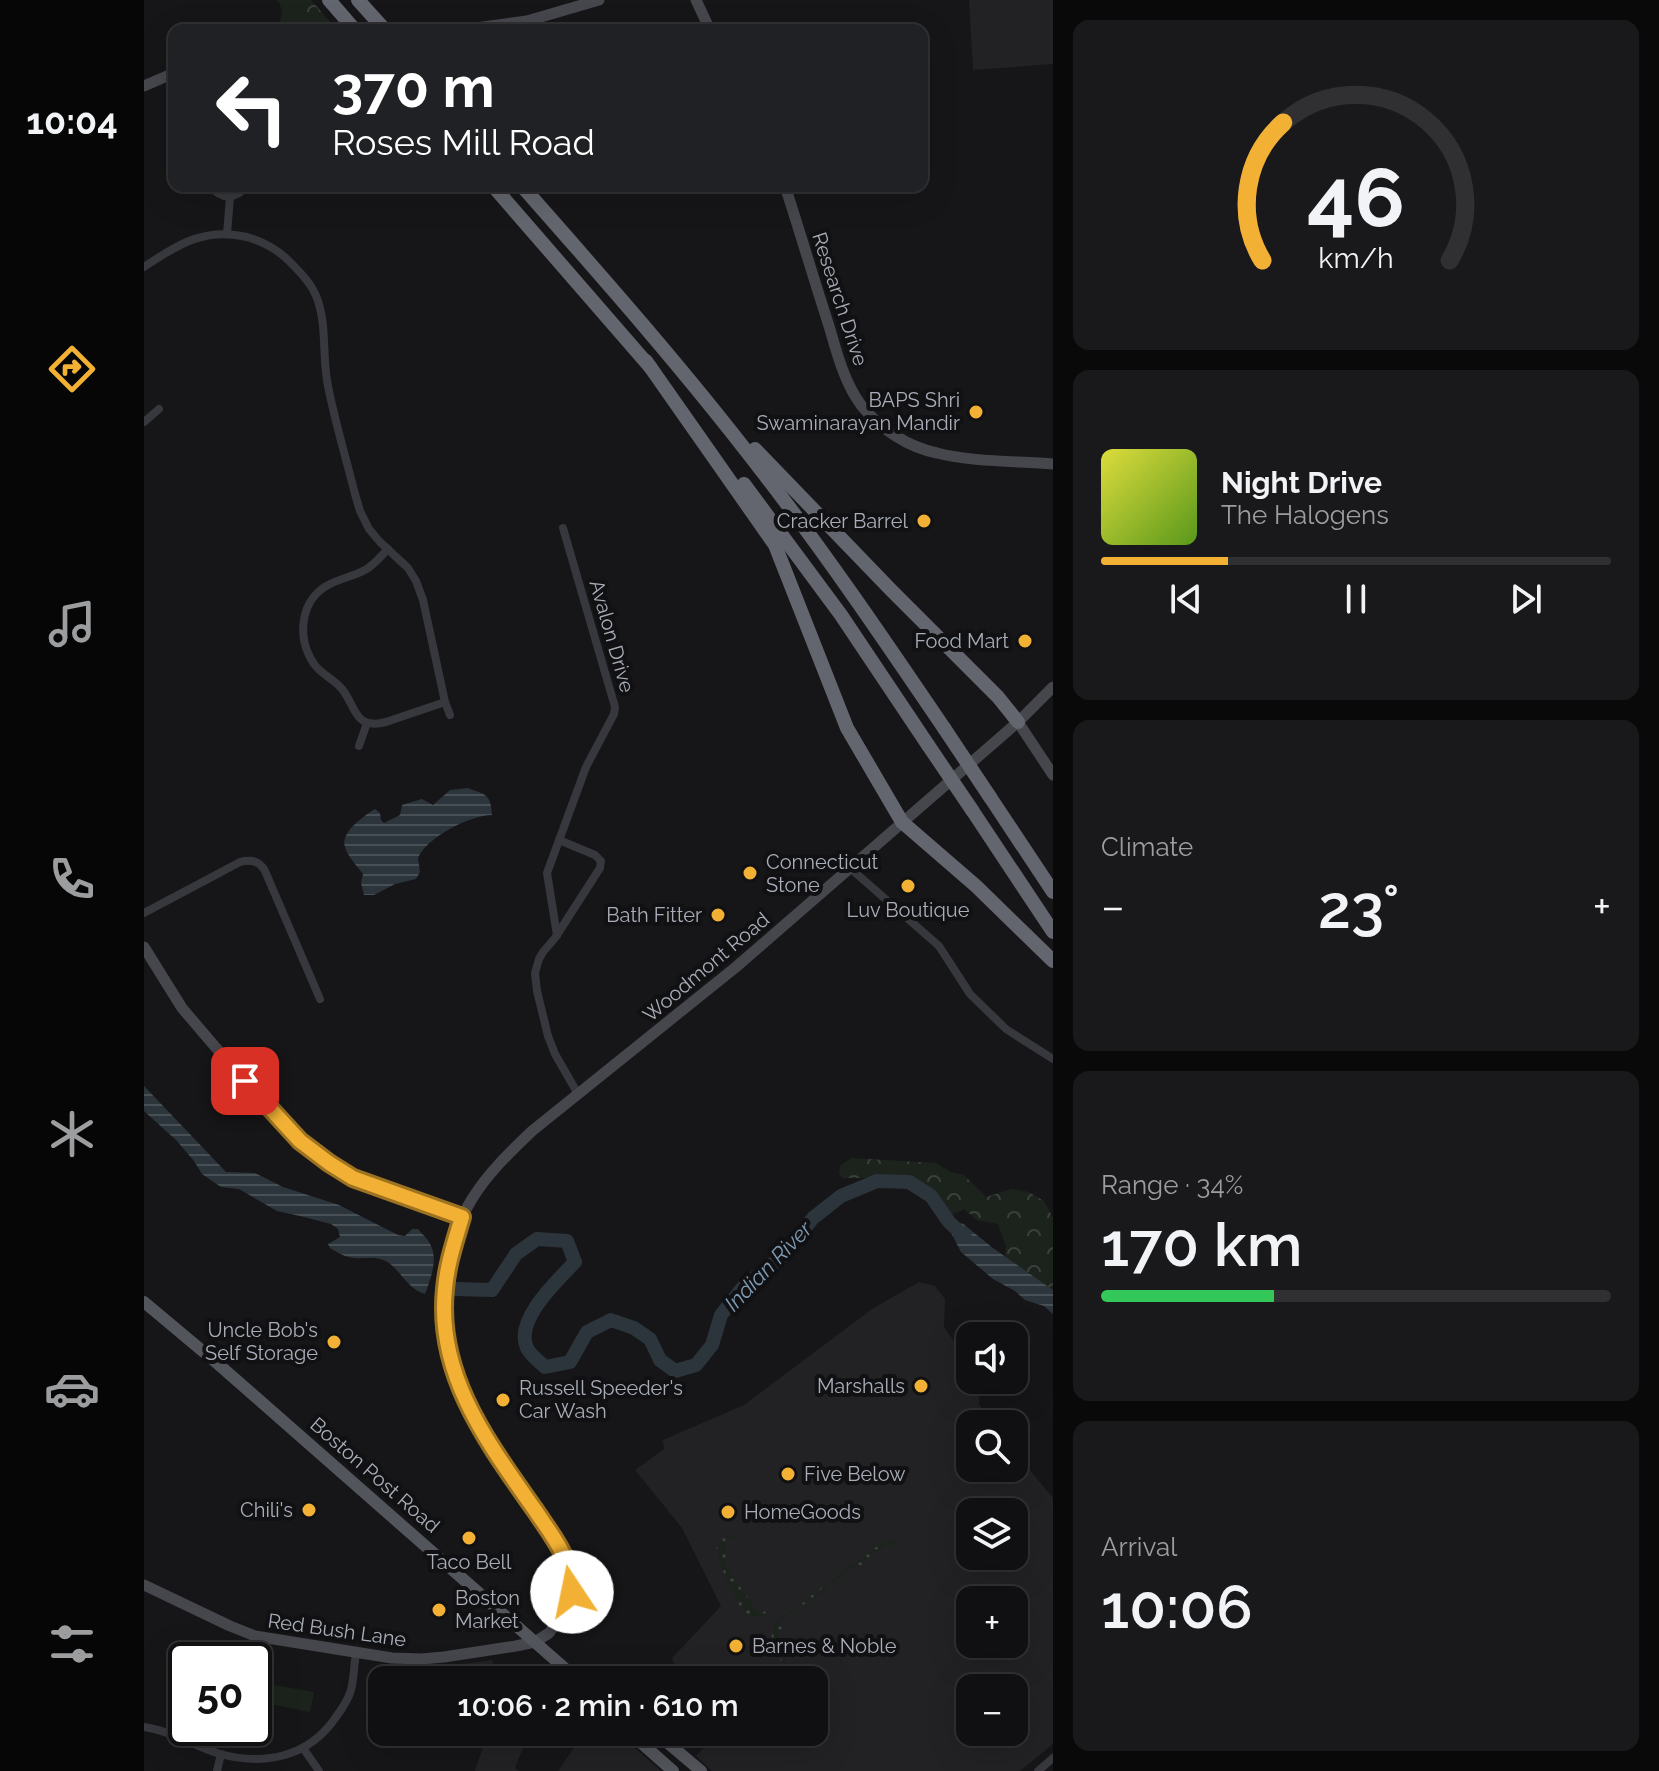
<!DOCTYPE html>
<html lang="en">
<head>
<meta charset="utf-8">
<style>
  :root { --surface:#101012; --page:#19191b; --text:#f1f3f6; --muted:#9c9d9f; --line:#303032; --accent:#f2b134 }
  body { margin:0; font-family:Raleway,sans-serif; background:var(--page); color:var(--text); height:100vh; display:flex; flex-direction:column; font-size:30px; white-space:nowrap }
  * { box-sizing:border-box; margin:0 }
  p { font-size:26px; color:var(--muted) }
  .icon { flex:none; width:44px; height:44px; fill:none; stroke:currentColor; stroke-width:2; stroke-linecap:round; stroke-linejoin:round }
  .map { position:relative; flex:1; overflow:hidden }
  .sheet { display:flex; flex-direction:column; gap:20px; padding:20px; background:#09090a; width:606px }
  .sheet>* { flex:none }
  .guide { position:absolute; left:24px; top:24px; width:760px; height:168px; border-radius:16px; box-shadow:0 8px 32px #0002,0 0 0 2px var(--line); background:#202124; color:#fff; overflow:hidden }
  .controls { position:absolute; left:812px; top:1322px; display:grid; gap:16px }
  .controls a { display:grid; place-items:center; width:72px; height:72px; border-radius:16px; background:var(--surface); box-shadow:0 8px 32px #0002,0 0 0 2px var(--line); font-size:40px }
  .speed { position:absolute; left:24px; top:1642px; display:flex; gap:16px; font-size:40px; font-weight:700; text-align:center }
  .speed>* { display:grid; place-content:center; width:104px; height:104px; border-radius:50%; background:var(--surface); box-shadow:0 8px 32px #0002,0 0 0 2px var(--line); line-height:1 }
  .speed .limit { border:4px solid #111; border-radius:12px; background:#fff; color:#111 }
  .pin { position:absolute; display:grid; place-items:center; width:68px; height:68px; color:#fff; margin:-34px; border-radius:16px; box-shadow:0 4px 12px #0006 }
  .me { position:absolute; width:88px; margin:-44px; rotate:349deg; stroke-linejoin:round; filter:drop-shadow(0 0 6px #0008) }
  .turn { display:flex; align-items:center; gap:28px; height:168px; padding:0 32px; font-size:36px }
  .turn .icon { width:104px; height:104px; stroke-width:2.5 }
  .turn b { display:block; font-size:56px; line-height:68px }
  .big { font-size:60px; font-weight:600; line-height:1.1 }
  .sheet .card { flex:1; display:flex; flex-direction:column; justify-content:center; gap:12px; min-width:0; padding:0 28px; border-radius:16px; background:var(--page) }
  .sheet .dial { align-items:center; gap:0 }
  .dial svg { height:208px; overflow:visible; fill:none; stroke:var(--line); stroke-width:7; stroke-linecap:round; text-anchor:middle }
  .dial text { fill:var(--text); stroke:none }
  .song { display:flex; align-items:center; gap:24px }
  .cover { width:96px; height:96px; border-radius:12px; background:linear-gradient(135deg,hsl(60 70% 55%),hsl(90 70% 35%)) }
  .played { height:8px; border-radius:4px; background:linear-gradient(90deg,var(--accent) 25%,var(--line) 25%) }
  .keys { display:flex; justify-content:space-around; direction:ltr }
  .heat { display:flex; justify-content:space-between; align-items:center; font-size:44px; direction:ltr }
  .charge { height:12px; border-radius:6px; background:linear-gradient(90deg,#34c759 34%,var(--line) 0) }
  .trip { position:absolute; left:224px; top:1666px; width:460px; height:80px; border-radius:16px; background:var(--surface); box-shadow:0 8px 32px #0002,0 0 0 2px var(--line); font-weight:600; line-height:80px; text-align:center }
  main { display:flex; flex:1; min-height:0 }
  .dock { display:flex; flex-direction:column; width:144px; justify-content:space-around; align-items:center; background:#060607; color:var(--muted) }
  .dock .icon { width:56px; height:56px }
  .dock .on { color:var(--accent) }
  .dock b { font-size:36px; color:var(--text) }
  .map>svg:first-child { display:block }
</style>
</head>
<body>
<main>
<nav class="dock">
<b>10:04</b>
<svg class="icon on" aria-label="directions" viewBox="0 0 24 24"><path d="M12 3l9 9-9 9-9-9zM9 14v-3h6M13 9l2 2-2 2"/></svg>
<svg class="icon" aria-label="music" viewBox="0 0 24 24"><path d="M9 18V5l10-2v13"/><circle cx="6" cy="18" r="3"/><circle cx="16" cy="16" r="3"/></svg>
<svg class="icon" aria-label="phone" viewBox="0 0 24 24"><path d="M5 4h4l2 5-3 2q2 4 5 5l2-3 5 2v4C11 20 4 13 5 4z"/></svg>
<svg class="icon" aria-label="climate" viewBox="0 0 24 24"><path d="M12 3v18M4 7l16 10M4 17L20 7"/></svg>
<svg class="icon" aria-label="car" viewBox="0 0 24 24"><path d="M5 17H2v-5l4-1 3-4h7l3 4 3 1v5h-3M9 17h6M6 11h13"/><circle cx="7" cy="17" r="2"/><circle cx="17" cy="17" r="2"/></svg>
<svg class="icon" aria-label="filters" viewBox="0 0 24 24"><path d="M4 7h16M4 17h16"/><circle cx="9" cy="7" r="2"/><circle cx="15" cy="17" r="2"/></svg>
</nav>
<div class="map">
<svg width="909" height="1771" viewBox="0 0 909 1771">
  <defs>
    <pattern id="grass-dots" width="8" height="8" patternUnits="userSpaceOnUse" patternTransform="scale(2)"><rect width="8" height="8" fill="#1c231d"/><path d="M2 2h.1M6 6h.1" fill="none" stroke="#3a403c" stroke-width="1.8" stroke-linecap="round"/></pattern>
    <pattern id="forest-crowns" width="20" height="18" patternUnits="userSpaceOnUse" patternTransform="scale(2)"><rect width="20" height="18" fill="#1c231d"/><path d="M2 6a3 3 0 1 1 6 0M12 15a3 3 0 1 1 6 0" fill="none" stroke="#3a403c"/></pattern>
    <pattern id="water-rules" width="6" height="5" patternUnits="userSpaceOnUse" patternTransform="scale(2)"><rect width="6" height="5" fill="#2c353c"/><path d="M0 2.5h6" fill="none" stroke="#485056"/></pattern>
  </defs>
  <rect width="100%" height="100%" fill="#161618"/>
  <!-- built -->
  <g fill="#222225" fill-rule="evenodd">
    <polygon points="825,0 909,0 909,64 829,70"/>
    <path d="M775,1282L791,1286L801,1299L800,1327L823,1360L818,1381L835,1392V1404L847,1424H826V1468H870V1453L876,1458L909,1498V1744L876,1771H568L552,1756L574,1732H670V1680H536L528,1658L577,1606L538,1528L491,1470L520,1449L519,1440L600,1405L728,1309ZM826,1512H870V1556H826ZM826,1600H870V1644H826ZM826,1688H870V1732H826Z"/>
    <polygon points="349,1660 347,1680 290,1680 295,1667"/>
    <polygon points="441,1732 473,1732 517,1771 414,1771"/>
    <polygon points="342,1738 379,1748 371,1768 375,1771 331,1771"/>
  </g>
  <!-- grass -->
  <g fill="url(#grass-dots)">
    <path d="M585,1533L589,1534L592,1538L590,1540L587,1536L580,1541L583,1546L580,1552L583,1559L579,1564L616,1614L621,1611L623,1614L619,1617C611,1618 606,1617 600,1611C591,1602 571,1557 573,1544Z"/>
    <path d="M752,1539L754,1543L749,1546L744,1543L718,1562L720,1568L714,1564L680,1589L682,1596L677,1592L635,1622L638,1628L634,1633V1641L630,1645L645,1666L650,1663L652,1665L648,1669L643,1668C631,1651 621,1642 633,1621L739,1542Z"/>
  </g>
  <!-- forest -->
  <g fill="url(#forest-crowns)">
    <path d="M133,0H167L193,30H130C138,21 141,10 133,0Z"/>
    <path d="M707,1158L792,1163L807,1172L820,1175L842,1197L867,1189L885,1192L900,1201L909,1218V1290L861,1257L862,1246L854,1224L833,1220L820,1209L808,1215L798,1216L785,1203L771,1182C747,1176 722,1178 698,1178L695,1173L696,1166Z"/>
  </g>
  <!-- garden -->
  <polygon fill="#1c231d" points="130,1685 170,1692 166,1712 126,1704"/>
  <!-- water -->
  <g fill="url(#water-rules)">
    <path d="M324,788C341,795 347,793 348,815C326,815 282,838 274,858L276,872L272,879L251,884L230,895H220L217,883L219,874C213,866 204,857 201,847C196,832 220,816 231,809L236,813L237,820L240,823L256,815L258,805L278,799L289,805L306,790Z"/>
    <path d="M0,1086L82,1172L111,1173L139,1187L195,1205L254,1235L261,1236L268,1229H274C278,1234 285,1240 287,1246C294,1260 286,1281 281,1294C263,1289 257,1270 242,1261C232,1256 220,1259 210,1258C201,1257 194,1253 186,1248L184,1244L196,1237L194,1229L187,1224L156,1216L133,1211L95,1189L77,1187L58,1174L50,1161L32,1140L0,1111Z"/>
    <polygon points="818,1223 849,1248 909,1290 909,1314 900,1306 881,1300 871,1291 849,1279 817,1252 804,1227"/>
  </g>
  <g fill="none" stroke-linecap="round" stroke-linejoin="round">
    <!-- river -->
    <path stroke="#2c353c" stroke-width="14" d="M312,1289L348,1290L372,1254L393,1239L423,1241L431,1262C414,1280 370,1320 383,1348C386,1355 396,1362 401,1367L426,1362L443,1332L467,1320L490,1328L506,1339L516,1360L531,1371L552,1365L568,1345L577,1315L600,1286L639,1256L669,1218L697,1196L733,1181L765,1182L787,1196L805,1222L821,1237"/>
    <!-- street -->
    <g stroke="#37383d" stroke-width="8">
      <path d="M67,186C77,200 92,200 102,186"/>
      <polyline points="83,234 86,197"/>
      <path d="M0,267C34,244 61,227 103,237C120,242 133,249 145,261C157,273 169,285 174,301C183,328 178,358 184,386C191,422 202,458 211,494L216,511L225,529L236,542L264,568L272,581L279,600L301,702L306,715"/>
      <polyline points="0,422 15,409"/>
      <path d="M244,549C237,556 230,565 221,570C210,576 198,578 186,584C156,599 152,637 170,664C178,675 190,679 198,689C213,708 210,730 242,722L301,702"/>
      <polyline points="215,746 223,723"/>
      <polyline points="415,840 451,855 457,861 456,868 411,938 399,952 395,959 391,973 393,991 404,1036 411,1054 434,1094"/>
      <polyline points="706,868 795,946 826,994 862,1029 909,1059"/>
      <path d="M0,913L96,862C107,859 116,861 121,871L176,999"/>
      <polyline points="413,935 403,873 442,767 470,714 471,707 419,528"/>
      <path d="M0,1727C28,1731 50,1746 76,1754C121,1766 165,1757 192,1717C198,1709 204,1700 207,1690C210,1678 210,1665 212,1653"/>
      <polyline points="159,1748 175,1771"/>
      <polyline points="73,1771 77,1754"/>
      <polyline points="894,1771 909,1758"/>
    </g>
    <!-- secondary -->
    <g stroke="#45474d" stroke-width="11">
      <polyline points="552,0 566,30"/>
      <polyline points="317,30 383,21 455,0"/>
      <polyline points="0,86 30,73"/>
      <path d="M641,186C656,232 670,280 685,326C693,353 700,382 717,405C736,429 764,447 793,453C827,462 873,461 909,464"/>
      <polyline points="874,722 909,775"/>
      <polyline points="0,947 38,1008 120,1104 156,1141 185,1163 209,1178 318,1217"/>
      <path d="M0,1585L86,1626L111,1636L248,1658L277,1659L300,1657L372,1646L391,1642L405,1633L421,1612L428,1592L427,1576L417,1547C383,1500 344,1452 320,1399C293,1340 293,1255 328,1199C344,1173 366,1152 388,1131L592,967L874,722L909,687"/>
    </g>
    <!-- primary -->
    <g stroke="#53555c" stroke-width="12">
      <polyline points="0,1302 74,1364 434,1680"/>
      <polyline points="485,1732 529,1771"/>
      <polyline points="511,1732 557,1771"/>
    </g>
    <!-- highway -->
    <g stroke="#63666e" stroke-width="14">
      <polyline points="185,0 211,30"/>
      <polyline points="214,0 241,30"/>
      <polyline points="349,186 507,368"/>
      <path d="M378,186C460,279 542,372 617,470C682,554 741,641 800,728"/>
      <polyline points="502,361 631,545 703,728 758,822 832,886 909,961"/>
      <polyline points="611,449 747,590 854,697 874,722"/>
      <polyline points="600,484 697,615 784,745"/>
      <polyline points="846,797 909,892"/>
      <polyline points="828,810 909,932"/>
    </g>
    <!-- highway-bridge -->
    <g stroke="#63666e" stroke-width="14">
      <polyline points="800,728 846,797"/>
      <polyline points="784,745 828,810"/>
    </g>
  </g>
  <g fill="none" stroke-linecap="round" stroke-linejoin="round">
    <!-- route casing -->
    <g stroke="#9d7322" stroke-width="20">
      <path id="route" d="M101,1081L156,1141L185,1163L209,1178L318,1217C311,1241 303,1264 301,1289C292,1375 344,1443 391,1510C409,1537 428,1559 428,1592"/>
    </g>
    <!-- route -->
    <use href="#route" stroke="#f2b134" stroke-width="14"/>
  </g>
  <!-- markers -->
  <g fill="#f2b134" stroke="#111113" stroke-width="3">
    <circle cx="832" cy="412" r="8"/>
    <circle cx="780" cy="521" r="8"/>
    <circle cx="881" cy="641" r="8"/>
    <circle cx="606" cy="873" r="8"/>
    <circle cx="764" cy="886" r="8"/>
    <circle cx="574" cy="915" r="8"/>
    <circle cx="190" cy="1342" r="8"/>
    <circle cx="777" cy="1386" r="8"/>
    <circle cx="359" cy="1400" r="8"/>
    <circle cx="644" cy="1474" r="8"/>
    <circle cx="165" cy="1510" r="8"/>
    <circle cx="584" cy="1512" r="8"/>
    <circle cx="325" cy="1538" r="8"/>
    <circle cx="295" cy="1610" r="8"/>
    <circle cx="592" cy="1646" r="8"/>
  </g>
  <g text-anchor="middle" stroke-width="8" stroke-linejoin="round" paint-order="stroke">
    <!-- street labels -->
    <g font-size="20" fill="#a8adb8" stroke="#111113">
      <text transform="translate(696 299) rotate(72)" y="7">Research Drive</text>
      <text transform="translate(468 636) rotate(74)" y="7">Avalon Drive</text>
      <text transform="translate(562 967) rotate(-40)" y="7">Woodmont Road</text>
      <text transform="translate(231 1475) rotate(41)" y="7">Boston Post Road</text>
      <text transform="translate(193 1630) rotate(8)" y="7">Red Bush Lane</text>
    </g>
    <!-- poi labels -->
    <g font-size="20" fill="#a8adb8" stroke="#111113" text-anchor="end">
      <text x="816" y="407">BAPS Shri<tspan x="816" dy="23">Swaminarayan Mandir</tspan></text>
      <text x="764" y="528">Cracker Barrel</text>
      <text x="865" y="648">Food Mart</text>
      <text x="622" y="869" text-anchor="start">Connecticut<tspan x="622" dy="23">Stone</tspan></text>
      <text x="764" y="917" text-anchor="middle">Luv Boutique</text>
      <text x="558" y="922">Bath Fitter</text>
      <text x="174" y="1337">Uncle Bob's<tspan x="174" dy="23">Self Storage</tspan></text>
      <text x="761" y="1393">Marshalls</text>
      <text x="375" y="1395" text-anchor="start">Russell Speeder's<tspan x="375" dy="23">Car Wash</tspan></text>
      <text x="660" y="1481" text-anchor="start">Five Below</text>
      <text x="149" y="1517">Chili's</text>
      <text x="600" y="1519" text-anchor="start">HomeGoods</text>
      <text x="325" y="1569" text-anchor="middle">Taco Bell</text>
      <text x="311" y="1605" text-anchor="start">Boston<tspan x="311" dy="23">Market</tspan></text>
      <text x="608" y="1653" text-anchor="start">Barnes &amp; Noble</text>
    </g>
    <!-- water labels -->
    <g font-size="22" font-style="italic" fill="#7f9bb3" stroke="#111113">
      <text transform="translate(624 1266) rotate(-46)" y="8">Indian River</text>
    </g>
  </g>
</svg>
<div class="controls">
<a><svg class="icon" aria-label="sound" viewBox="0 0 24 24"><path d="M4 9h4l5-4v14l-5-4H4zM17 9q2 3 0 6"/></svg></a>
<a><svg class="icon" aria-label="search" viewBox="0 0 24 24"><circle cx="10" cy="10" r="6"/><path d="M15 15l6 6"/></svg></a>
<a><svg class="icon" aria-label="layers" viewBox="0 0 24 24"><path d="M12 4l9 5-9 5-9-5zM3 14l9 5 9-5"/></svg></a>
<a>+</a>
<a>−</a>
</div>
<div class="speed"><div class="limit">50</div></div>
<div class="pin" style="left:101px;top:1081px;background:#d93025"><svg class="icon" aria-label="arrive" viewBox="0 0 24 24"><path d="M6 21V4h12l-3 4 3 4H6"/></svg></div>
<svg class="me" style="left:428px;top:1592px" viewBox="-20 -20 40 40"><circle r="19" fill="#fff"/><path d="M0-13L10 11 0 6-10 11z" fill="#f2b134"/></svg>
<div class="trip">10:06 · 2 min · 610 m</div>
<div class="guide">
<div class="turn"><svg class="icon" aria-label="left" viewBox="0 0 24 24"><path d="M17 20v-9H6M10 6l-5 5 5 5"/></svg><div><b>370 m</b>Roses Mill Road</div></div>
</div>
</div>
<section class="sheet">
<div class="card dial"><svg viewBox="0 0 100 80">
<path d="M14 69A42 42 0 1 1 86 69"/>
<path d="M14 69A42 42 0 0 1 22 16" stroke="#f2b134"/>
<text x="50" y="56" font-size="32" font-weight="700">46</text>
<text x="50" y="72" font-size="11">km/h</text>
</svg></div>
<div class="card">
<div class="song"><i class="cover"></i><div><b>Night Drive</b><p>The Halogens</p></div></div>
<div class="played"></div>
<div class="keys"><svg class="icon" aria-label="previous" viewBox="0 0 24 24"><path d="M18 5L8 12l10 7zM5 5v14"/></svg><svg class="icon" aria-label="pause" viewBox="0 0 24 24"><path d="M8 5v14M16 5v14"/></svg><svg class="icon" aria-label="next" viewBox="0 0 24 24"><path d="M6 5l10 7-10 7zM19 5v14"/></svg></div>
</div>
<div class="card"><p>Climate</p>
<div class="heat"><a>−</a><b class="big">23°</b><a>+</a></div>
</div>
<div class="card"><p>Range · 34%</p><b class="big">170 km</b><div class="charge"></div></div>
<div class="card"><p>Arrival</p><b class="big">10:06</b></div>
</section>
</main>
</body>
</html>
